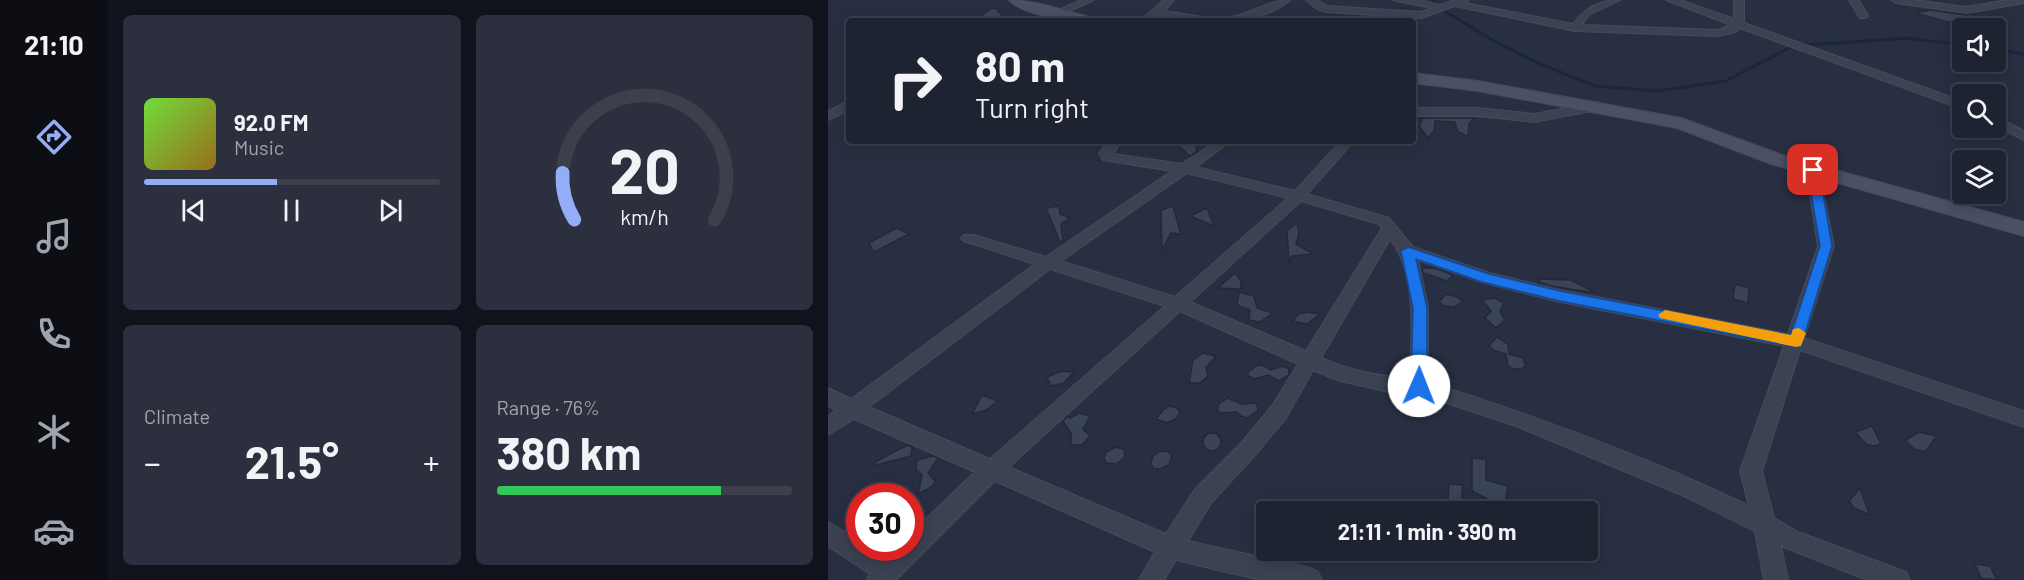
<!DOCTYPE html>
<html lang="en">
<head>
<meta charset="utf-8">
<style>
  :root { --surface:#1e2332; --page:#2b2f3e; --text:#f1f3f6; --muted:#a1a4ac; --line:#3c404d; --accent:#94adf6 }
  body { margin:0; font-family:Barlow,sans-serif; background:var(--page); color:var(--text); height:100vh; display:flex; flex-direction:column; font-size:22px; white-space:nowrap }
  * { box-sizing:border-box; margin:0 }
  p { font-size:20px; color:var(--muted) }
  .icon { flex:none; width:33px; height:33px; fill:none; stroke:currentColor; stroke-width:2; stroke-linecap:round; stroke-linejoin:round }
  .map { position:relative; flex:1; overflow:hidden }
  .details { display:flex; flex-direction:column; gap:15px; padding:15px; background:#10131c; width:720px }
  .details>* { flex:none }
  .top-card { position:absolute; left:18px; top:18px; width:570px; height:126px; border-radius:6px; box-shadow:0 3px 15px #0003,0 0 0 2px var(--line); background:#1e2332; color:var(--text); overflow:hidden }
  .buttons { position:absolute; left:1124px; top:18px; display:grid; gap:12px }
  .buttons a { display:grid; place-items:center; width:54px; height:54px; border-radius:6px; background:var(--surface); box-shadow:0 3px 15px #0003,0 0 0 2px var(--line); font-size:30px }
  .speed { position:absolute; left:18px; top:483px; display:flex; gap:12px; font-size:30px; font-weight:700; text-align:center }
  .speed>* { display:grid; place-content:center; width:78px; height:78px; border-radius:50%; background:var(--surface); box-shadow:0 3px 15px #0003,0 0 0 2px var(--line); line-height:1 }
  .speed .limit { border:9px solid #d22; background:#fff; color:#111 }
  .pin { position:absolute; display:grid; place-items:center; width:51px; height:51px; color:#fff; margin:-26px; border-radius:12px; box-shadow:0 3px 9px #0006 }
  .me { position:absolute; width:66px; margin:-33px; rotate:1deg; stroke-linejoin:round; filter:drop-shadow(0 0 4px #0008) }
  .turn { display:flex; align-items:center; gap:21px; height:126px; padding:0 30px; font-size:27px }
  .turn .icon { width:78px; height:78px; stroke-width:2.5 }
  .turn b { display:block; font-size:42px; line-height:51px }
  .big { font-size:45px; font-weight:700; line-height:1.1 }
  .details .card { flex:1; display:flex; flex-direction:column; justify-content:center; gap:9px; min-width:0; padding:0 21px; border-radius:9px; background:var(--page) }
  .details .dial { align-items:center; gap:0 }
  .dial svg { height:156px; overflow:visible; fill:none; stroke:var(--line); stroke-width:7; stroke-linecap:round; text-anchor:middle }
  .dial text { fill:var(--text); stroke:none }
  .song { display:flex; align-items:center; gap:18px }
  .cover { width:72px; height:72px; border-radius:9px; background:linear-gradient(135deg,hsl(100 70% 55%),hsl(40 70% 35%)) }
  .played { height:6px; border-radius:3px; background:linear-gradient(90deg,var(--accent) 45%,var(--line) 45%) }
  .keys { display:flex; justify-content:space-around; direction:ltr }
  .heat { display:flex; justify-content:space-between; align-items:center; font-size:33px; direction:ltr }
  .charge { height:9px; border-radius:4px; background:linear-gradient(90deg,#34c759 76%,var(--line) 0) }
  .details .tiles { flex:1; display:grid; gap:15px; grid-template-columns:repeat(2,1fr) }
  .trip { position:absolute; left:428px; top:501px; width:342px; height:60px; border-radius:6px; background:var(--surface); box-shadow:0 3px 15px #0003,0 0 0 2px var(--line); font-weight:700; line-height:60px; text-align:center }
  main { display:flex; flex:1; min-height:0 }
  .tab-bar { display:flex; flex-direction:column; width:108px; justify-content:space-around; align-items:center; background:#0c0e14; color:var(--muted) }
  .tab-bar .icon { width:42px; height:42px }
  .tab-bar .active { color:var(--accent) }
  .tab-bar b { font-size:27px; color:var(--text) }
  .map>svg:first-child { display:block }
</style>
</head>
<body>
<main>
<nav class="tab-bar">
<b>21:10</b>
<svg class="icon active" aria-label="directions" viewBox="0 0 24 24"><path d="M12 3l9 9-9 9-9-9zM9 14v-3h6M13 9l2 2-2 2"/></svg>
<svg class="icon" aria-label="music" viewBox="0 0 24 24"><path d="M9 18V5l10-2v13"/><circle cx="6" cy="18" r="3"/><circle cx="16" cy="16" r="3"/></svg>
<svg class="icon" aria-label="phone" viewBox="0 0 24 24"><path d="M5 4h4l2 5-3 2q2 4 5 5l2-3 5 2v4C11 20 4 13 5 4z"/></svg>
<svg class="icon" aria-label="climate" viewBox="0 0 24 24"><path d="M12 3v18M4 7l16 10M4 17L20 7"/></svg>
<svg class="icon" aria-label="car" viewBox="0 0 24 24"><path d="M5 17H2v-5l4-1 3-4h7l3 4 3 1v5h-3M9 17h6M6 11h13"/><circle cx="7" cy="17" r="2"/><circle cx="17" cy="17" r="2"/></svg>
</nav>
<section class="details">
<div class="tiles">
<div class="card">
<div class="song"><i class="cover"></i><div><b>92.0 FM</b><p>Music</p></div></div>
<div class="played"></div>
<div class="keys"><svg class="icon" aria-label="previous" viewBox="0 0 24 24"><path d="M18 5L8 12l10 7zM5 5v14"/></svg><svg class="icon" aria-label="pause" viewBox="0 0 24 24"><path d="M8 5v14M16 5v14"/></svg><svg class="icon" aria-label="next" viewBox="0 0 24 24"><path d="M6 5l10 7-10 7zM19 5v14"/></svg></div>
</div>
<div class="card dial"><svg viewBox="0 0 100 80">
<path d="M14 69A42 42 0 1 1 86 69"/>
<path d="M14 69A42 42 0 0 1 8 45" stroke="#94adf6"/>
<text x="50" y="56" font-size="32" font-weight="700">20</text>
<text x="50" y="72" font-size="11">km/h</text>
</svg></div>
<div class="card"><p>Climate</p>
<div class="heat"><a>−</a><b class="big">21.5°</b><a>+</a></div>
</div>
<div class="card"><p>Range · 76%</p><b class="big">380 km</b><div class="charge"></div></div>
</div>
</section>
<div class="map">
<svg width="1196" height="580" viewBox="0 0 1196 580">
  <rect width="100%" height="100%" fill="#282f42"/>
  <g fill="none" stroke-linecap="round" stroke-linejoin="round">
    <!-- stream -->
    <g stroke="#1a2541" stroke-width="3">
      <polyline points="605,0 613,9 668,42 712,64 767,86 830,91 898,81 965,46 1079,38 1134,45"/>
      <polyline points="1167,49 1196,54"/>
    </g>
  </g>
  <!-- building -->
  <g fill="#3a4358" stroke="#232939" stroke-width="1.5">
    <polygon points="167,8 180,21 146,21 162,9"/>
    <polygon points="1102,10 1138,15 1145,14 1142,21 1135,17 1131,20 1120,22 1087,13"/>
    <polygon points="591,118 647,118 641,123 640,137 629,131 627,122 607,121 606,131 600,138 591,126 594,119"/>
    <polygon points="345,141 368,145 369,151 362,156"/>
    <polygon points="231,206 232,214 242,218 233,224 235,241 232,242 218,208"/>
    <polygon points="345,206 353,234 343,233 334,250 333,210"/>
    <polygon points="379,208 386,226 362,216"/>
    <polygon points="469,223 471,234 468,244 485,254 464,256 461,262 459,231"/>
    <polygon points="68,228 81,234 46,252 41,243"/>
    <polygon points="594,268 607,268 625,275 619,281 595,273"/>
    <polygon points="407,273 413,281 413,289 390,288"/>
    <polygon points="712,279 743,280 768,293 723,286 711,282"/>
    <polygon points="907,284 921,288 920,303 905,299"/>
    <polygon points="411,292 426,296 429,308 445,313 432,322 421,320 422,310 409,305"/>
    <polygon points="618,294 626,296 636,301 626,307 617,306 611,302"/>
    <polygon points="667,298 676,303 672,311 677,320 668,328 657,318 663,311 654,300"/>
    <polygon points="479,312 492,314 479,324 464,321 471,314"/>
    <polygon points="669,337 680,344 681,354 695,358 698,366 693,369 684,369 680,365 678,354 665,350 661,346"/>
    <polygon points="375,353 388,356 378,368 380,374 379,377 372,383 361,383 365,360"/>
    <polygon points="430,365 436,366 442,370 455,366 461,369 461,375 451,381 440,375 426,379 420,375 420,372"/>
    <polygon points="234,371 246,372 236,383 223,386 219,377"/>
    <polygon points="154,395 170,401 158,410 144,414"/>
    <polygon points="400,398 413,404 427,403 430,407 430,411 419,418 413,416 409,412 392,413 389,410 391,403"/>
    <polygon points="342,406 351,409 352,412 349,418 339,423 328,419 336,409"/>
    <polygon points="251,413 262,416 255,429 262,436 254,445 243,445 243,433 235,421 240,416 242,418"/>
    <polygon points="1044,426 1053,444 1045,446 1038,444 1027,432"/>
    <polygon points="1091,432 1109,436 1097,452 1086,449 1077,440"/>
    <circle cx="384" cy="442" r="9"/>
    <polygon points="79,445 84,447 83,456 48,465 47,462"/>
    <polygon points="288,447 297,450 296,458 288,464 278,463 276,458 278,452"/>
    <polygon points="339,451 344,456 341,465 331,469 325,468 323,463 325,456 331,452"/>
    <polygon points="105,456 110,458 100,473 108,482 102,488 90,494 94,475 88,469 89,460"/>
    <polygon points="644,458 658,459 658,480 680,486 676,508 644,491"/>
    <polygon points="621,484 635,485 632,512 619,512"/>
    <polygon points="1032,488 1042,515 1026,508 1021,501"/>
    <polygon points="1147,564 1162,566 1169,580 1153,578"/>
  </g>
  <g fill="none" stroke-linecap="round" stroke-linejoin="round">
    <!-- minor casing -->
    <g stroke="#464b5b" stroke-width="2">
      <g id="minor">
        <polygon points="253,0 266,0 230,16 222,14"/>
        <path d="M336,0H346L336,11C355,13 379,20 398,18C420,16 439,0 462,0C426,30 373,21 331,16L323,21H312Z"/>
        <path d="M478,0H489L499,6L593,12L604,8L564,0H592L612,5L627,0H641L637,3L745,24C757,8 771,0 792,0L762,14L754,25L890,30L903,25L838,0H852L906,19V0H916V23L1134,101V109L912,28L908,32L890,36L747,31L627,6L594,18L498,12L489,9Z"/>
        <polygon points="1021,0 1031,0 1040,16 1038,18 1032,18"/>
        <polygon points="1063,0 1087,0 1138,7 1180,0 1196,0 1196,3 1138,13 1068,3"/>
        <polygon points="21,101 21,110 0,120 0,111"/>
        <polygon points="769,102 773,103 773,109 707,122 649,116 585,116 585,108 649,108 707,114"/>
        <polygon points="1167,116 1196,131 1196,140 1167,125"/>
        <path d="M281,141H294L285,154L354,164L389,141H403L368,167L467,191L513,141H526L479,194L561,218L585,247L662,273L732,290L960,334L990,246L978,170L980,167H990L1006,246L976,338L1196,411V427L972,350L934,471L946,518L970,532L1078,572L1082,580H1039L953,546L960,580H936L927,531L856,496L688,426L591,394L566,393L512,381L485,370L458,418L428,454L383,503L360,541L482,568L490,572L494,580H432L348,560L336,580H311L327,552L167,481L68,580H39L42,574L0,546V522L32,541V548H42L58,557L68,548H82V534L147,472L26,419L0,435V416L8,410L0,405V388L23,399L207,264L136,241L133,238L136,235H146L218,257L344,171L275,160L271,153ZM359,173L460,198L347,297L233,261ZM473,201L551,224L554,228L478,351L362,302ZM562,239C590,274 583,335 582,378C551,377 521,370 493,358ZM590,260L653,282L732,302L956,346L912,471L921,506C818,456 710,417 600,382V307ZM222,269L337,306L162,459L41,407ZM352,311L470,364L444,406L414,442L367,489L338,534L181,467Z"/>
      </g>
    </g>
    <!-- secondary casing -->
    <g stroke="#464b5b" stroke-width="2">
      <g id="secondary">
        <path d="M181,0C207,0 240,12 266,18L268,21C245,21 198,18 181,0Z"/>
        <polygon points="585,73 650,81 853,118 957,156 1196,222 1196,236 943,164 849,128 650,91 585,83"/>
      </g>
    </g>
    <!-- minor -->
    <use href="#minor" fill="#3c4252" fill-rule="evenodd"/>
    <!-- secondary -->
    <use href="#secondary" fill="#4a5065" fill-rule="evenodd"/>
  </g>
  <!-- route -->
  <polygon fill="#1a73e8" stroke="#114b97" stroke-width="1.5" points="985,167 991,170 1004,246 973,346 968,347 732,301 654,282 588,259 599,308 599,386 597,391 591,393 585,391 583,386 585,308 573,251 580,247 661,274 732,291 963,335 992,246 979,170"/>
  <!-- slow -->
  <polygon fill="#f59e0b" points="837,310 963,335 965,329 971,328 978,333 973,346 968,347 832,318 830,315"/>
</svg>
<div class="buttons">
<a><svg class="icon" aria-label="sound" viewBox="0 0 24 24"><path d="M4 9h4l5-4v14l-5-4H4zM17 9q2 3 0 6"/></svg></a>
<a><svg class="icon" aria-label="search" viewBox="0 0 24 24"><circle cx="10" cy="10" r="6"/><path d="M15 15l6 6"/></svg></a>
<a><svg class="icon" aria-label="layers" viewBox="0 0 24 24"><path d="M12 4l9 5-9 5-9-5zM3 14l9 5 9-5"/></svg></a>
</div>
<div class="speed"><div class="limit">30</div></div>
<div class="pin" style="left:985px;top:170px;background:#d93025"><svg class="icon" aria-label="arrive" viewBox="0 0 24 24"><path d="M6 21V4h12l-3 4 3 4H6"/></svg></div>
<svg class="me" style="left:591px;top:386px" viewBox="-20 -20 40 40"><circle r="19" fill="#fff"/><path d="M0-13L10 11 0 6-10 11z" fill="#1a73e8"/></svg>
<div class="trip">21:11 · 1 min · 390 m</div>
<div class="top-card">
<div class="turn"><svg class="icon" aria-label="right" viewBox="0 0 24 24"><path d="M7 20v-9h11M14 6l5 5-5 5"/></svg><div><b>80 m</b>Turn right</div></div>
</div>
</div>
</main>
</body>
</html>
